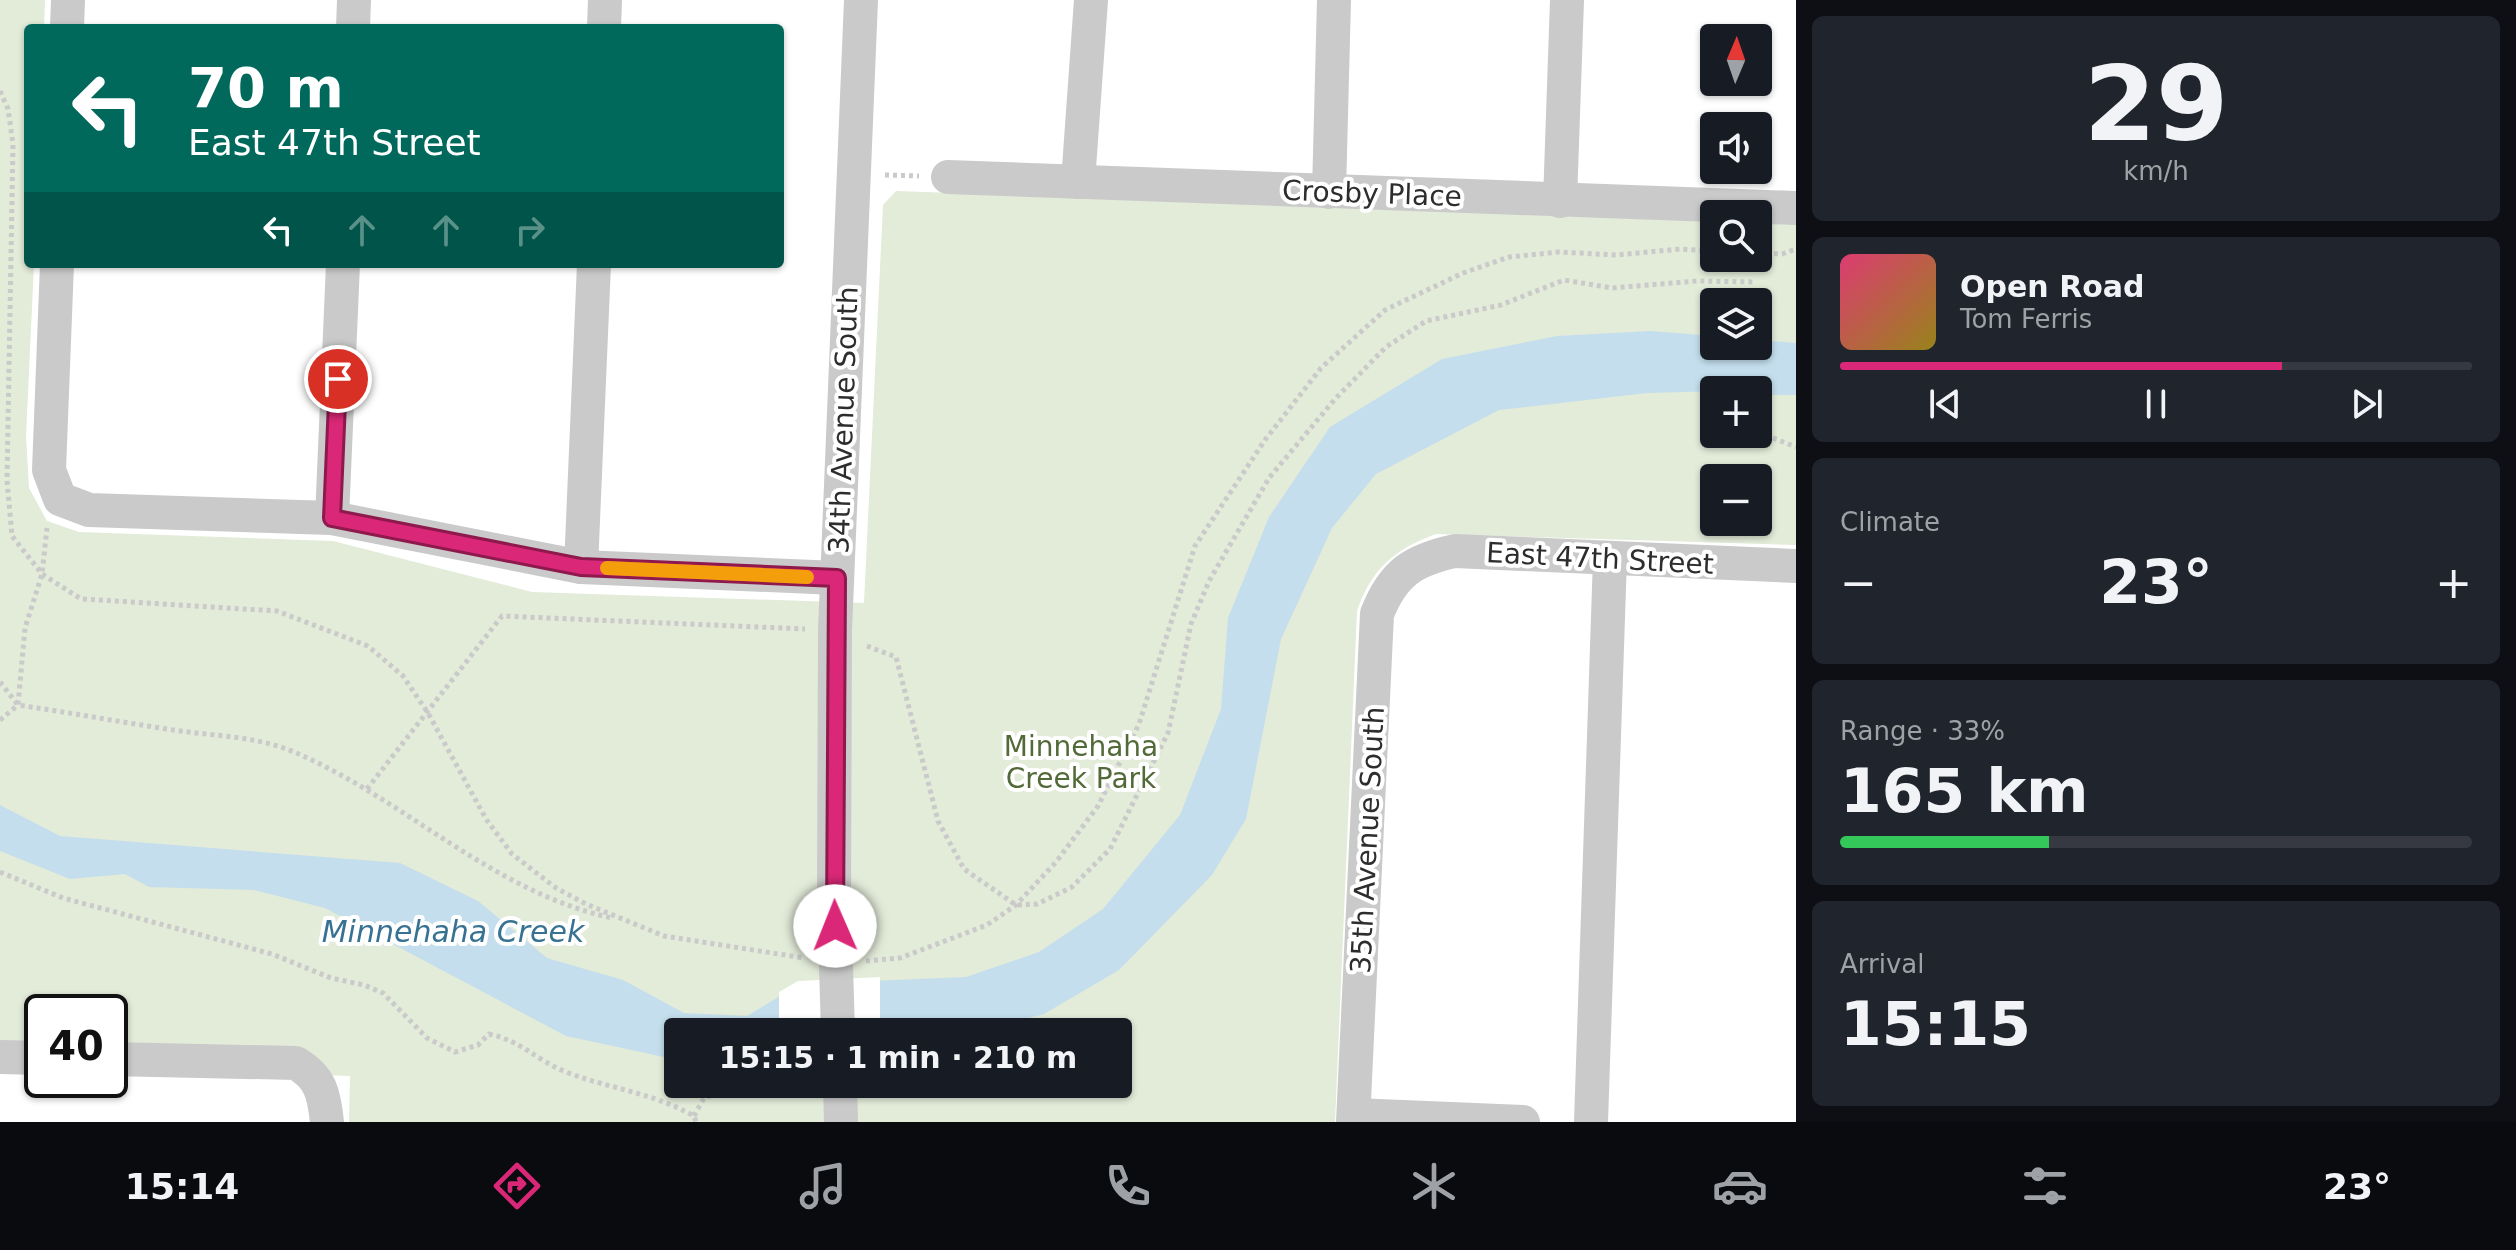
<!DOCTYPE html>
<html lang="en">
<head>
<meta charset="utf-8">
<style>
  :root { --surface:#171b24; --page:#20242c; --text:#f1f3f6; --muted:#9ea1a6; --line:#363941; --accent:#db2777 }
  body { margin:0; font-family:"DejaVu Sans",sans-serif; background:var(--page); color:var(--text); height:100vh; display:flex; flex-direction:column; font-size:30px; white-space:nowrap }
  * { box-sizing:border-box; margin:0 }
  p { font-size:26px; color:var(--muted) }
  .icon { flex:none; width:44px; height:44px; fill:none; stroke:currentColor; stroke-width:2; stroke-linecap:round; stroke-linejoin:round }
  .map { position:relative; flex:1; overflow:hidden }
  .side { display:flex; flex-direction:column; gap:16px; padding:16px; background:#0d0f14; width:720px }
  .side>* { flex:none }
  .top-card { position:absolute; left:24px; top:24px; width:760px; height:244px; border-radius:8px; box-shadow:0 2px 6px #0004; background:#00695c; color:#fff; overflow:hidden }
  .needle { width:52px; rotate:2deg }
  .buttons { position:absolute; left:1700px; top:24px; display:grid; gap:16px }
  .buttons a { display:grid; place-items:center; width:72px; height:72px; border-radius:8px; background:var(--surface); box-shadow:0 2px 6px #0004; font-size:40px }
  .speed { position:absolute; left:24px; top:994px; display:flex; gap:16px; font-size:40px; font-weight:700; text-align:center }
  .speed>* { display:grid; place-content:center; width:104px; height:104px; border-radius:50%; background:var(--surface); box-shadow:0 2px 6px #0004; line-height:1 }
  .speed .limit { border:4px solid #111; border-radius:12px; background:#fff; color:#111 }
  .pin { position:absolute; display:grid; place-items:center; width:68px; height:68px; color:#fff; margin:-34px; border:4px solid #fff; border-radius:50%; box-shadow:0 2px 8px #0007 }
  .me { position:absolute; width:88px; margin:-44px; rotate:359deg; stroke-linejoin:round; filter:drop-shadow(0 0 6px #0008) }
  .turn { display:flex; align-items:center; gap:28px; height:168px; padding:0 32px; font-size:36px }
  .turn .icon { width:104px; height:104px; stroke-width:2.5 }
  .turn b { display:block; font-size:56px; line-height:68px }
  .lanes { display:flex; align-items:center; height:76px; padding:0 32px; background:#0003; justify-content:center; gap:40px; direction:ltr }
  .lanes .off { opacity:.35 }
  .big { font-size:60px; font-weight:600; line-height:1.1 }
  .side .card { flex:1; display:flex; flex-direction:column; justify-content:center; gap:12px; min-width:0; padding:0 28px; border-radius:12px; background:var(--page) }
  .side .dial { align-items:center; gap:0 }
  .dial b { font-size:104px; line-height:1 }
  .song { display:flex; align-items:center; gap:24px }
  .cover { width:96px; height:96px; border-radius:12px; background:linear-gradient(135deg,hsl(340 70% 55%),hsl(50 70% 35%)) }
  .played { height:8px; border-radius:4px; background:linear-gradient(90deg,var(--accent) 70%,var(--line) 70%) }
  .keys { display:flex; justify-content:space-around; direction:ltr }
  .heat { display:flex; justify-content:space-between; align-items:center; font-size:44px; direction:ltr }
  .charge { height:12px; border-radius:6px; background:linear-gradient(90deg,#34c759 33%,var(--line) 0) }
  .trip { position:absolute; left:664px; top:1018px; width:468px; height:80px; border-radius:8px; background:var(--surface); box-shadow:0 2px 6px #0004; font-weight:600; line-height:80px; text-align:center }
  .tab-bar { display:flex; height:128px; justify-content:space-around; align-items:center; background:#090b0e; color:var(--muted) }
  .tab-bar .icon { width:56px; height:56px }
  .tab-bar .active { color:var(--accent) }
  .tab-bar b { font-size:36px; color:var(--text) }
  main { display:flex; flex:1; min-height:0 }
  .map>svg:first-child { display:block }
</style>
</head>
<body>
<main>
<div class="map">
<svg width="1796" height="1122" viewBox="0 0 1796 1122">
  <rect width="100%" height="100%" fill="#fff"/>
  <!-- green -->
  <path fill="#e3ebd9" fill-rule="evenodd" d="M0,0H45L44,28H28V264H34L26,436L29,488L47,521L79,532L333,541L532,592L864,603L883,205L896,191L1714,219V258H1758V221L1796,222V545L1436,534C1394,549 1371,570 1357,611L1335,1122H349L350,1076L110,1068V1012H42V1066L0,1064ZM1714,302H1758V346H1714ZM1714,390H1758V434H1714ZM1714,478H1758V522H1714ZM678,1032H1118V1084H678Z"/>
  <!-- water -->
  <polygon fill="#c4deed" points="1650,331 1714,336 1714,346 1758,346 1758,340 1796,343 1796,395 1758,395 1758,390 1647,393 1499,410 1376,474 1332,528 1281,639 1246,819 1212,875 1119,970 1044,1014 972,1032 678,1032 678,1060 566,1036 325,908 254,890 149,887 125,874 70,879 0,851 0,805 60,836 400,863 478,901 547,958 623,980 684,1013 747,1016 800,984 966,977 1039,952 1103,909 1180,815 1221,709 1228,618 1269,517 1330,427 1442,359 1557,336"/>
  <!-- pier -->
  <polygon fill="#fff" points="880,977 880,1032 779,1032 779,992 798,981"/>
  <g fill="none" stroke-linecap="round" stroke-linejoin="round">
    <!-- path -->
    <g stroke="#cacaca" stroke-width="5" stroke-dasharray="4 4" stroke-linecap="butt">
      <polyline points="0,91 8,109 13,144 7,480 12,536 42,574 81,599 277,611 368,646 403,676 428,713 486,819 512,854 556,888 586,904 664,936 804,958"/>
      <polyline points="885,175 919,176"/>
      <polyline points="1758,253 1782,254 1796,249"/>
      <polyline points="1758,432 1796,447"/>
      <polyline points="867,646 896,657 938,821 964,869 1016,905 1037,904 1072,887 1110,849 1168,733 1191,624 1209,581 1269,478 1335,399 1386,347 1426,321 1501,305 1564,280 1612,288 1697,281 1756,282"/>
      <path d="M0,682L18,705C72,713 126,723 180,731C218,736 259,737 294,752C405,799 492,892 612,918"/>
      <polyline points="0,720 18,705 25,628 42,574 47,528"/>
      <polyline points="367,789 502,616 805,629"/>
      <path d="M0,872L63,898L272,954L331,978L364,985L383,993L427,1038L455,1052L478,1045L489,1034C524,1042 534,1059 566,1072C610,1089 651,1092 694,1116L696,1122"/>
      <polyline points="866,961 900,958 987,925 1016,905 1056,862 1098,806 1139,724 1195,546 1265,440 1321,368 1385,310 1463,273 1509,257 1559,252 1616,255 1680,249 1714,251"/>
      <polyline points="973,1084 981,1089"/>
      <polyline points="694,1116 704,1098 745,1084"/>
    </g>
    <!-- minor -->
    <g stroke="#cacaca" stroke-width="34">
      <polyline points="67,28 68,0"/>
      <polyline points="353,28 354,0"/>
      <polyline points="604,28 605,0"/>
      <polyline points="948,177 1796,208"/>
      <polyline points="1078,182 1091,0"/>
      <polyline points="1329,192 1334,0"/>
      <polyline points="1560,201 1567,0"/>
      <polyline points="57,264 49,470 60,499 89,510 332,518 581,567 837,578"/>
      <polyline points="332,518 343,264"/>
      <polyline points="581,567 594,264"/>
      <polyline points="834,900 835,631 861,0"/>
      <polyline points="0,1057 42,1058"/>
      <path d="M110,1059L296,1063C321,1078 324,1094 327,1122"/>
      <polyline points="840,1084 841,1122"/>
      <polyline points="1354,1115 1523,1122"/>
      <path d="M1353,1122L1377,614C1393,573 1413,560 1455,551L1796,566"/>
      <polyline points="1591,1122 1610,558"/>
    </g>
    <!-- minor-bridge -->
    <polyline stroke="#cacaca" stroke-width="34" points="834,900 838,1032"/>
  </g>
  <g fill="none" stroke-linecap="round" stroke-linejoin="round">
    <!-- route casing -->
    <g stroke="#8e194d" stroke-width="20">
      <polyline id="route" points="338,379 332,518 581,567 837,578 835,926"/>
    </g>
    <!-- route -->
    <use href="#route" stroke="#db2777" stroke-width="14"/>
    <!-- slow -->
    <polyline stroke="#f59e0b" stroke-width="14" points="607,568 807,577"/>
  </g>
  <g text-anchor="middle" stroke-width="8" stroke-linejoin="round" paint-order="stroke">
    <!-- street labels -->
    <g font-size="28" fill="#2d2d2d" stroke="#fff">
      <text transform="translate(1372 193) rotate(2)" y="10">Crosby Place</text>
      <text transform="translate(843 420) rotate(-88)" y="10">34th Avenue South</text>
      <text transform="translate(1600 558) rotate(3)" y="10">East 47th Street</text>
      <text transform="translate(1367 840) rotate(-87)" y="10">35th Avenue South</text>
    </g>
    <!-- park labels -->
    <g font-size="28" fill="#516a38" stroke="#fff">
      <text x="1081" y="756">Minnehaha<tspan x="1081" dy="32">Creek Park</tspan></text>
    </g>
    <!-- water labels -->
    <g font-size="30" font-style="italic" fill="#377292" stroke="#fff">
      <text x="453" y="942">Minnehaha Creek</text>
    </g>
  </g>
</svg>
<div class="buttons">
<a><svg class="needle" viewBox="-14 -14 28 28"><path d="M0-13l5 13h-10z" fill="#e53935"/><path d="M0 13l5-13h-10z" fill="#9ea1a6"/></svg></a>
<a><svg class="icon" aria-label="sound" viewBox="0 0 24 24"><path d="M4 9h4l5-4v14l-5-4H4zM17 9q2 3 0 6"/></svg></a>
<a><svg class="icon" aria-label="search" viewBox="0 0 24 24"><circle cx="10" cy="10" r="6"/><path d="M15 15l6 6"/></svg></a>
<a><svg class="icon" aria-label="layers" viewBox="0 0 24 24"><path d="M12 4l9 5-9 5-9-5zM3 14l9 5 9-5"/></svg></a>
<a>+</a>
<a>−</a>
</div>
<div class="speed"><div class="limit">40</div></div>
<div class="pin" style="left:338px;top:379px;background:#d93025"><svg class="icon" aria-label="arrive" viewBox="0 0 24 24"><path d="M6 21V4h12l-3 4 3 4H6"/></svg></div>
<svg class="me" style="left:835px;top:926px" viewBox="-20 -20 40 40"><circle r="19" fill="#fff"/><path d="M0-13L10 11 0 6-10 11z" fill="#db2777"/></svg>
<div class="trip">15:15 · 1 min · 210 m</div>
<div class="top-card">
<div class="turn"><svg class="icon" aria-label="left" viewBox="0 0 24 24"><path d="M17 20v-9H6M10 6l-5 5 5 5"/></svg><div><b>70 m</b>East 47th Street</div></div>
<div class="lanes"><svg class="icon" aria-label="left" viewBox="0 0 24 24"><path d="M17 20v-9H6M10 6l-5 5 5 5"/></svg><svg class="icon off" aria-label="ahead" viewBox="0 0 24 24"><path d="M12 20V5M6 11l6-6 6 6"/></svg><svg class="icon off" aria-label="ahead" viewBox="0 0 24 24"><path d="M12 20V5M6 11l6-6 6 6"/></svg><svg class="icon off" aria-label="right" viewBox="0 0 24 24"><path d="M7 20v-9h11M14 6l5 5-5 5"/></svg></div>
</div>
</div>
<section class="side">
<div class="card dial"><b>29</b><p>km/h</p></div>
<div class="card">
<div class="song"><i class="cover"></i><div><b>Open Road</b><p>Tom Ferris</p></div></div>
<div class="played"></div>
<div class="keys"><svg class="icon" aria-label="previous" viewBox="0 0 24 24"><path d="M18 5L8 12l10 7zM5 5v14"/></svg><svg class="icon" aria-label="pause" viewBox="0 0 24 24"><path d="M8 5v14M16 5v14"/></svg><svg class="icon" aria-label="next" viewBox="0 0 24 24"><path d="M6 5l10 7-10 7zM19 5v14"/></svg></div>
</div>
<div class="card"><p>Climate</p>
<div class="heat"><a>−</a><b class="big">23°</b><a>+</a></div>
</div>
<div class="card"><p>Range · 33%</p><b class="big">165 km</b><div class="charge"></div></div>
<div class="card"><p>Arrival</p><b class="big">15:15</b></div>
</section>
</main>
<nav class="tab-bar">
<b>15:14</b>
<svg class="icon active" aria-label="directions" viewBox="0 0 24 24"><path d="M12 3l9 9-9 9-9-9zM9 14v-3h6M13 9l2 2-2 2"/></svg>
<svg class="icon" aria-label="music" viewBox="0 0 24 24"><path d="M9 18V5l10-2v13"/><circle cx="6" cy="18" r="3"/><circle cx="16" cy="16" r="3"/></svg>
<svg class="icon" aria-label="phone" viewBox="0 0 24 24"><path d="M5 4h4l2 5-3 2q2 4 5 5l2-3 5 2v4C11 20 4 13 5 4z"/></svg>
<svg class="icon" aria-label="climate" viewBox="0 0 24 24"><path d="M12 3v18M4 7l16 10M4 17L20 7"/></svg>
<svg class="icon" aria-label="car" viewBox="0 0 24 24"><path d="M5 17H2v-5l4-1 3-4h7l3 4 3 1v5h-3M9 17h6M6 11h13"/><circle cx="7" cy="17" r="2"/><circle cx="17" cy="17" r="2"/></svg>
<svg class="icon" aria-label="filters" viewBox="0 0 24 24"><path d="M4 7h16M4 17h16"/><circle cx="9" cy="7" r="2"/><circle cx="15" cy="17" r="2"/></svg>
<b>23°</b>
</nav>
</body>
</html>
